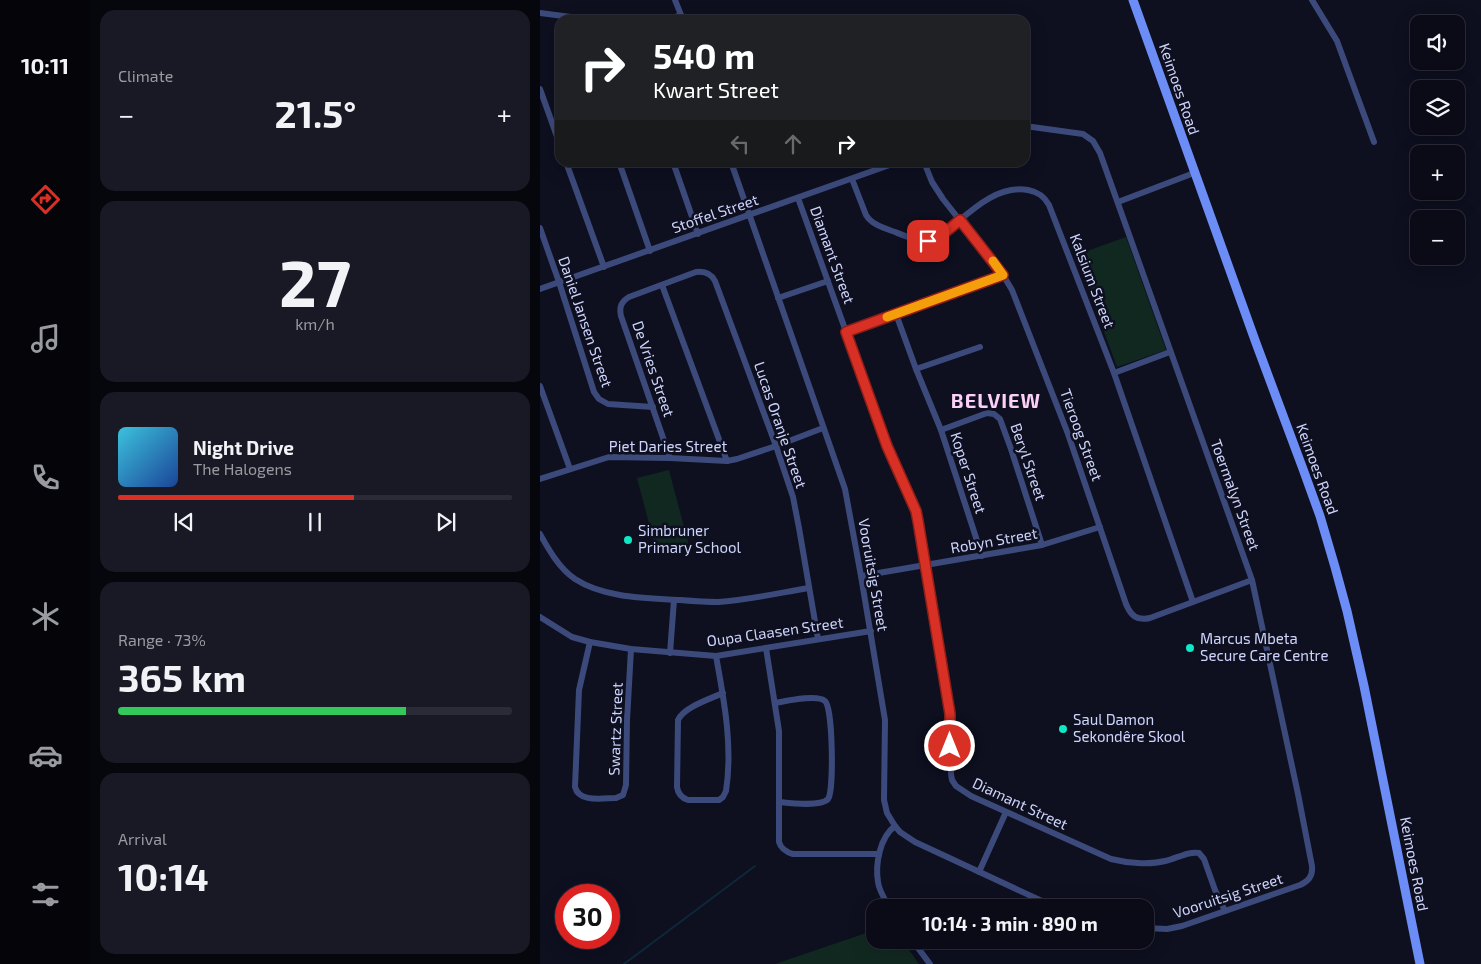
<!DOCTYPE html>
<html lang="en">
<head>
<meta charset="utf-8">
<style>
  :root { --surface:#0a0b17; --page:#181924; --text:#f1f3f6; --muted:#999ba1; --line:#2a2b36; --accent:#d93025 }
  body { margin:0; font-family:"Exo 2",sans-serif; background:var(--page); color:var(--text); height:100vh; display:flex; flex-direction:column; font-size:19px; white-space:nowrap }
  * { box-sizing:border-box; margin:0 }
  p { font-size:16px; color:var(--muted) }
  .icon { flex:none; width:28px; height:28px; fill:none; stroke:currentColor; stroke-width:2; stroke-linecap:round; stroke-linejoin:round }
  .map { position:relative; flex:1; overflow:hidden }
  .drawer { display:flex; flex-direction:column; gap:10px; padding:10px; background:#06060d; width:450px }
  .drawer>* { flex:none }
  .hud { position:absolute; left:15px; top:15px; width:475px; height:152px; border-radius:15px; box-shadow:0 5px 20px #0002,0 0 0 1px var(--line); background:#202124; color:#fff; overflow:hidden }
  .buttons { position:absolute; left:870px; top:15px; display:grid; gap:10px }
  .buttons a { display:grid; place-items:center; width:55px; height:55px; border-radius:10px; background:var(--surface); box-shadow:0 5px 20px #0002,0 0 0 1px var(--line); font-size:25px }
  .speed { position:absolute; left:15px; top:884px; display:flex; gap:10px; font-size:25px; font-weight:700; text-align:center }
  .speed>* { display:grid; place-content:center; width:65px; height:65px; border-radius:50%; background:var(--surface); box-shadow:0 5px 20px #0002,0 0 0 1px var(--line); line-height:1 }
  .speed .limit { border:8px solid #d22; background:#fff; color:#111 }
  .pin { position:absolute; display:grid; place-items:center; width:42px; height:42px; color:#fff; margin:-21px; border-radius:10px; box-shadow:0 2px 8px #0006 }
  .me { position:absolute; width:55px; margin:-28px; rotate:0deg; stroke-linejoin:round; filter:drop-shadow(0 0 4px #0008) }
  .turn { display:flex; align-items:center; gap:18px; height:105px; padding:0 15px; font-size:22px }
  .turn .icon { width:65px; height:65px; stroke-width:2.5 }
  .turn b { display:block; font-size:35px; line-height:42px }
  .lanes { display:flex; align-items:center; height:48px; padding:0 15px; background:#0003; justify-content:center; gap:25px; direction:ltr }
  .lanes .off { opacity:.35 }
  .big { font-size:38px; font-weight:700; line-height:1.1 }
  .drawer .card { flex:1; display:flex; flex-direction:column; justify-content:center; gap:8px; min-width:0; padding:0 18px; border-radius:15px; background:var(--page) }
  .drawer .dial { align-items:center; gap:0 }
  .dial b { font-size:65px; line-height:1 }
  .song { display:flex; align-items:center; gap:15px }
  .cover { width:60px; height:60px; border-radius:8px; background:linear-gradient(135deg,hsl(190 70% 55%),hsl(220 70% 35%)) }
  .played { height:5px; border-radius:2px; background:linear-gradient(90deg,var(--accent) 60%,var(--line) 60%) }
  .keys { display:flex; justify-content:space-around; direction:ltr }
  .heat { display:flex; justify-content:space-between; align-items:center; font-size:28px; direction:ltr }
  .charge { height:8px; border-radius:4px; background:linear-gradient(90deg,#34c759 73%,var(--line) 0) }
  .trip { position:absolute; left:326px; top:899px; width:288px; height:50px; border-radius:15px; background:var(--surface); box-shadow:0 5px 20px #0002,0 0 0 1px var(--line); font-weight:700; line-height:50px; text-align:center }
  main { display:flex; flex:1; min-height:0 }
  .tabs { display:flex; flex-direction:column; width:90px; justify-content:space-around; align-items:center; background:#040409; color:var(--muted) }
  .tabs .icon { width:35px; height:35px }
  .tabs .current { color:var(--accent) }
  .tabs b { font-size:22px; color:var(--text) }
  .map>svg:first-child { display:block }
</style>
</head>
<body>
<main>
<nav class="tabs">
<b>10:11</b>
<svg class="icon current" aria-label="directions" viewBox="0 0 24 24"><path d="M12 3l9 9-9 9-9-9zM9 14v-3h6M13 9l2 2-2 2"/></svg>
<svg class="icon" aria-label="music" viewBox="0 0 24 24"><path d="M9 18V5l10-2v13"/><circle cx="6" cy="18" r="3"/><circle cx="16" cy="16" r="3"/></svg>
<svg class="icon" aria-label="phone" viewBox="0 0 24 24"><path d="M5 4h4l2 5-3 2q2 4 5 5l2-3 5 2v4C11 20 4 13 5 4z"/></svg>
<svg class="icon" aria-label="climate" viewBox="0 0 24 24"><path d="M12 3v18M4 7l16 10M4 17L20 7"/></svg>
<svg class="icon" aria-label="car" viewBox="0 0 24 24"><path d="M5 17H2v-5l4-1 3-4h7l3 4 3 1v5h-3M9 17h6M6 11h13"/><circle cx="7" cy="17" r="2"/><circle cx="17" cy="17" r="2"/></svg>
<svg class="icon" aria-label="filters" viewBox="0 0 24 24"><path d="M4 7h16M4 17h16"/><circle cx="9" cy="7" r="2"/><circle cx="15" cy="17" r="2"/></svg>
</nav>
<section class="drawer">
<div class="card"><p>Climate</p>
<div class="heat"><a>−</a><b class="big">21.5°</b><a>+</a></div>
</div>
<div class="card dial"><b>27</b><p>km/h</p></div>
<div class="card">
<div class="song"><i class="cover"></i><div><b>Night Drive</b><p>The Halogens</p></div></div>
<div class="played"></div>
<div class="keys"><svg class="icon" aria-label="previous" viewBox="0 0 24 24"><path d="M18 5L8 12l10 7zM5 5v14"/></svg><svg class="icon" aria-label="pause" viewBox="0 0 24 24"><path d="M8 5v14M16 5v14"/></svg><svg class="icon" aria-label="next" viewBox="0 0 24 24"><path d="M6 5l10 7-10 7zM19 5v14"/></svg></div>
</div>
<div class="card"><p>Range · 73%</p><b class="big">365 km</b><div class="charge"></div></div>
<div class="card"><p>Arrival</p><b class="big">10:14</b></div>
</section>
<div class="map">
<svg width="941" height="964" viewBox="0 0 941 964">
  <rect width="100%" height="100%" fill="#0e0f1f"/>
  <!-- green -->
  <g fill="#112821">
    <polygon points="586,237 626,350 577,367 536,255"/>
    <polygon points="129,470 149,546 117,554 97,478"/>
    <polygon points="335,930 335,940 362,940 379,964 235,964"/>
  </g>
  <g fill="none" stroke-linecap="round" stroke-linejoin="round">
    <!-- stream -->
    <polyline stroke="#0c2839" stroke-width="2" points="84,964 215,866"/>
    <!-- street -->
    <g stroke="#3c4a7b" stroke-width="6">
      <polyline points="135,0 143,20"/>
      <polyline points="772,0 797,41 834,142"/>
      <polyline points="0,13 54,20"/>
      <polyline points="125,20 141,15"/>
      <polyline points="0,89 20,145"/>
      <path d="M485,126L543,134L553,141L560,153L712,580L758,794L772,866C773,877 768,881 760,885L642,926L627,929L605,928"/>
      <polyline points="26,162 64,267"/>
      <polyline points="79,162 110,251"/>
      <polyline points="133,162 158,234"/>
      <polyline points="191,162 305,489 321,576 345,720 344,800 347,813 355,826 360,832 375,842 517,908"/>
      <path d="M384,162L392,182L403,199L463,275L472,290L528,434L586,604C591,616 597,621 610,618L712,580"/>
      <path d="M312,179L326,215C332,225 344,228 355,232C365,236 381,243 392,240C401,237 408,230 414,225C434,208 459,185 488,190C498,192 504,196 509,205L574,373L653,602"/>
      <path d="M258,198L347,446L375,511L378,521L410,714L411,774L412,780L416,786L431,796L571,859C587,863 609,865 625,861C636,859 647,851 659,853L664,859L675,890L685,911"/>
      <polyline points="578,202 654,173"/>
      <polyline points="0,228 19,282 54,392 59,399 68,404 113,407"/>
      <polyline points="122,285 187,461"/>
      <polyline points="0,289 358,162"/>
      <polyline points="238,298 288,281"/>
      <polyline points="356,314 376,369 401,430 442,556"/>
      <polyline points="306,332 463,275"/>
      <polyline points="376,369 440,347"/>
      <polyline points="574,373 630,352"/>
      <polyline points="0,386 30,469"/>
      <polyline points="401,430 447,413 454,414 460,419 471,449 502,545"/>
      <path d="M130,458L81,316C79,307 81,302 89,297L156,272C164,271 171,273 175,281L236,446L253,497L259,528L278,639"/>
      <polyline points="0,479 69,457 130,458 187,461 197,459 236,446 283,428"/>
      <path d="M0,534C9,550 19,568 35,579C64,598 106,598 140,600C152,601 165,602 178,602C208,600 239,593 269,588"/>
      <polyline points="321,576 502,545 560,527"/>
      <polyline points="0,617 32,637 50,642 91,649 176,656 331,631"/>
      <path d="M50,642L39,690L35,787C39,803 63,798 76,798L83,795L86,785L87,720L91,649"/>
      <path d="M226,648L239,731V842C241,849 246,852 253,854H339"/>
      <polyline points="130,653 134,600"/>
      <path d="M176,656C184,700 193,746 186,791L183,797L179,800H148C142,798 138,794 137,787L138,720C144,707 170,699 183,693"/>
      <path d="M235,703C246,701 277,694 285,701C293,708 294,792 288,799C281,807 249,803 239,802"/>
      <polyline points="439,872 466,812"/>
      <path d="M350,908C345,900 339,891 338,882C335,864 340,837 355,826"/>
      <polyline points="372,940 390,964"/>
    </g>
    <!-- secondary -->
    <polyline stroke="#6c8cf6" stroke-width="9" points="593,0 716,343 763,469 780,516 795,567 807,611 824,686 880,964"/>
  </g>
  <g fill="none" stroke-linecap="round" stroke-linejoin="round">
    <!-- route casing -->
    <g stroke="#8d1f18" stroke-width="12">
      <path id="route" d="M388,241C401,238 410,228 420,220L463,275L306,332L347,446L376,511L378,521L410,714V746"/>
    </g>
    <!-- route -->
    <use href="#route" stroke="#d93025" stroke-width="9"/>
    <!-- slow -->
    <polyline stroke="#f59e0b" stroke-width="9" points="347,317 463,275 453,261"/>
  </g>
  <!-- markers -->
  <g fill="#0fe8c5" stroke="#0e0f1f" stroke-width="2">
    <circle cx="88" cy="540" r="5"/>
    <circle cx="650" cy="648" r="5"/>
    <circle cx="523" cy="729" r="5"/>
  </g>
  <g text-anchor="middle" stroke-width="5" stroke-linejoin="round" paint-order="stroke">
    <!-- street labels -->
    <g font-size="15" fill="#ced5fc" stroke="#0e0f1f">
      <text transform="translate(639 89) rotate(71)" y="5">Keimoes Road</text>
      <text transform="translate(175 214) rotate(-19)" y="5">Stoffel Street</text>
      <text transform="translate(292 255) rotate(70)" y="5">Diamant Street</text>
      <text transform="translate(552 281) rotate(69)" y="5">Kalsium Street</text>
      <text transform="translate(45 322) rotate(71)" y="5">Daniel Jansen Street</text>
      <text transform="translate(113 369) rotate(71)" y="5">De Vries Street</text>
      <text transform="translate(240 425) rotate(71)" y="5">Lucas Oranje Street</text>
      <text transform="translate(541 435) rotate(70)" y="5">Tieroog Street</text>
      <text x="128" y="452">Piet Daries Street</text>
      <text transform="translate(488 462) rotate(71)" y="5">Beryl Street</text>
      <text transform="translate(777 469) rotate(70)" y="5">Keimoes Road</text>
      <text transform="translate(428 473) rotate(72)" y="5">Koper Street</text>
      <text transform="translate(695 495) rotate(70)" y="5">Toermalyn Street</text>
      <text transform="translate(454 541) rotate(-10)" y="5">Robyn Street</text>
      <text transform="translate(333 575) rotate(80)" y="5">Vooruitsig Street</text>
      <text transform="translate(235 632) rotate(-8)" y="5">Oupa Claasen Street</text>
      <text transform="translate(76 729) rotate(-88)" y="5">Swartz Street</text>
      <text transform="translate(480 804) rotate(25)" y="5">Diamant Street</text>
      <text transform="translate(874 864) rotate(79)" y="5">Keimoes Road</text>
      <text transform="translate(688 896) rotate(-18)" y="5">Vooruitsig Street</text>
    </g>
    <!-- poi labels -->
    <g font-size="15" fill="#ced5fc" stroke="#0e0f1f" text-anchor="start">
      <text x="98" y="536">Simbruner<tspan x="98" dy="17">Primary School</tspan></text>
      <text x="660" y="644">Marcus Mbeta<tspan x="660" dy="17">Secure Care Centre</tspan></text>
      <text x="533" y="725">Saul Damon<tspan x="533" dy="17">Sekondêre Skool</tspan></text>
    </g>
    <!-- district labels -->
    <g font-size="20" font-weight="bold" letter-spacing="1" fill="#fcd0f8" stroke="#0e0f1f">
      <text x="456" y="408">BELVIEW</text>
    </g>
  </g>
</svg>
<div class="buttons">
<a><svg class="icon" aria-label="sound" viewBox="0 0 24 24"><path d="M4 9h4l5-4v14l-5-4H4zM17 9q2 3 0 6"/></svg></a>
<a><svg class="icon" aria-label="layers" viewBox="0 0 24 24"><path d="M12 4l9 5-9 5-9-5zM3 14l9 5 9-5"/></svg></a>
<a>+</a>
<a>−</a>
</div>
<div class="speed"><div class="limit">30</div></div>
<div class="pin" style="left:388px;top:241px;background:#d93025"><svg class="icon" aria-label="arrive" viewBox="0 0 24 24"><path d="M6 21V4h12l-3 4 3 4H6"/></svg></div>
<svg class="me" style="left:410px;top:746px" viewBox="-20 -20 40 40"><circle r="17" fill="#d93025" stroke="#fff" stroke-width="3"/><path d="M0-11L8 9 0 5-8 9z" fill="#fff"/></svg>
<div class="trip">10:14 · 3 min · 890 m</div>
<div class="hud">
<div class="turn"><svg class="icon" aria-label="right" viewBox="0 0 24 24"><path d="M7 20v-9h11M14 6l5 5-5 5"/></svg><div><b>540 m</b>Kwart Street</div></div>
<div class="lanes"><svg class="icon off" aria-label="left" viewBox="0 0 24 24"><path d="M17 20v-9H6M10 6l-5 5 5 5"/></svg><svg class="icon off" aria-label="ahead" viewBox="0 0 24 24"><path d="M12 20V5M6 11l6-6 6 6"/></svg><svg class="icon" aria-label="right" viewBox="0 0 24 24"><path d="M7 20v-9h11M14 6l5 5-5 5"/></svg></div>
</div>
</div>
</main>
</body>
</html>
